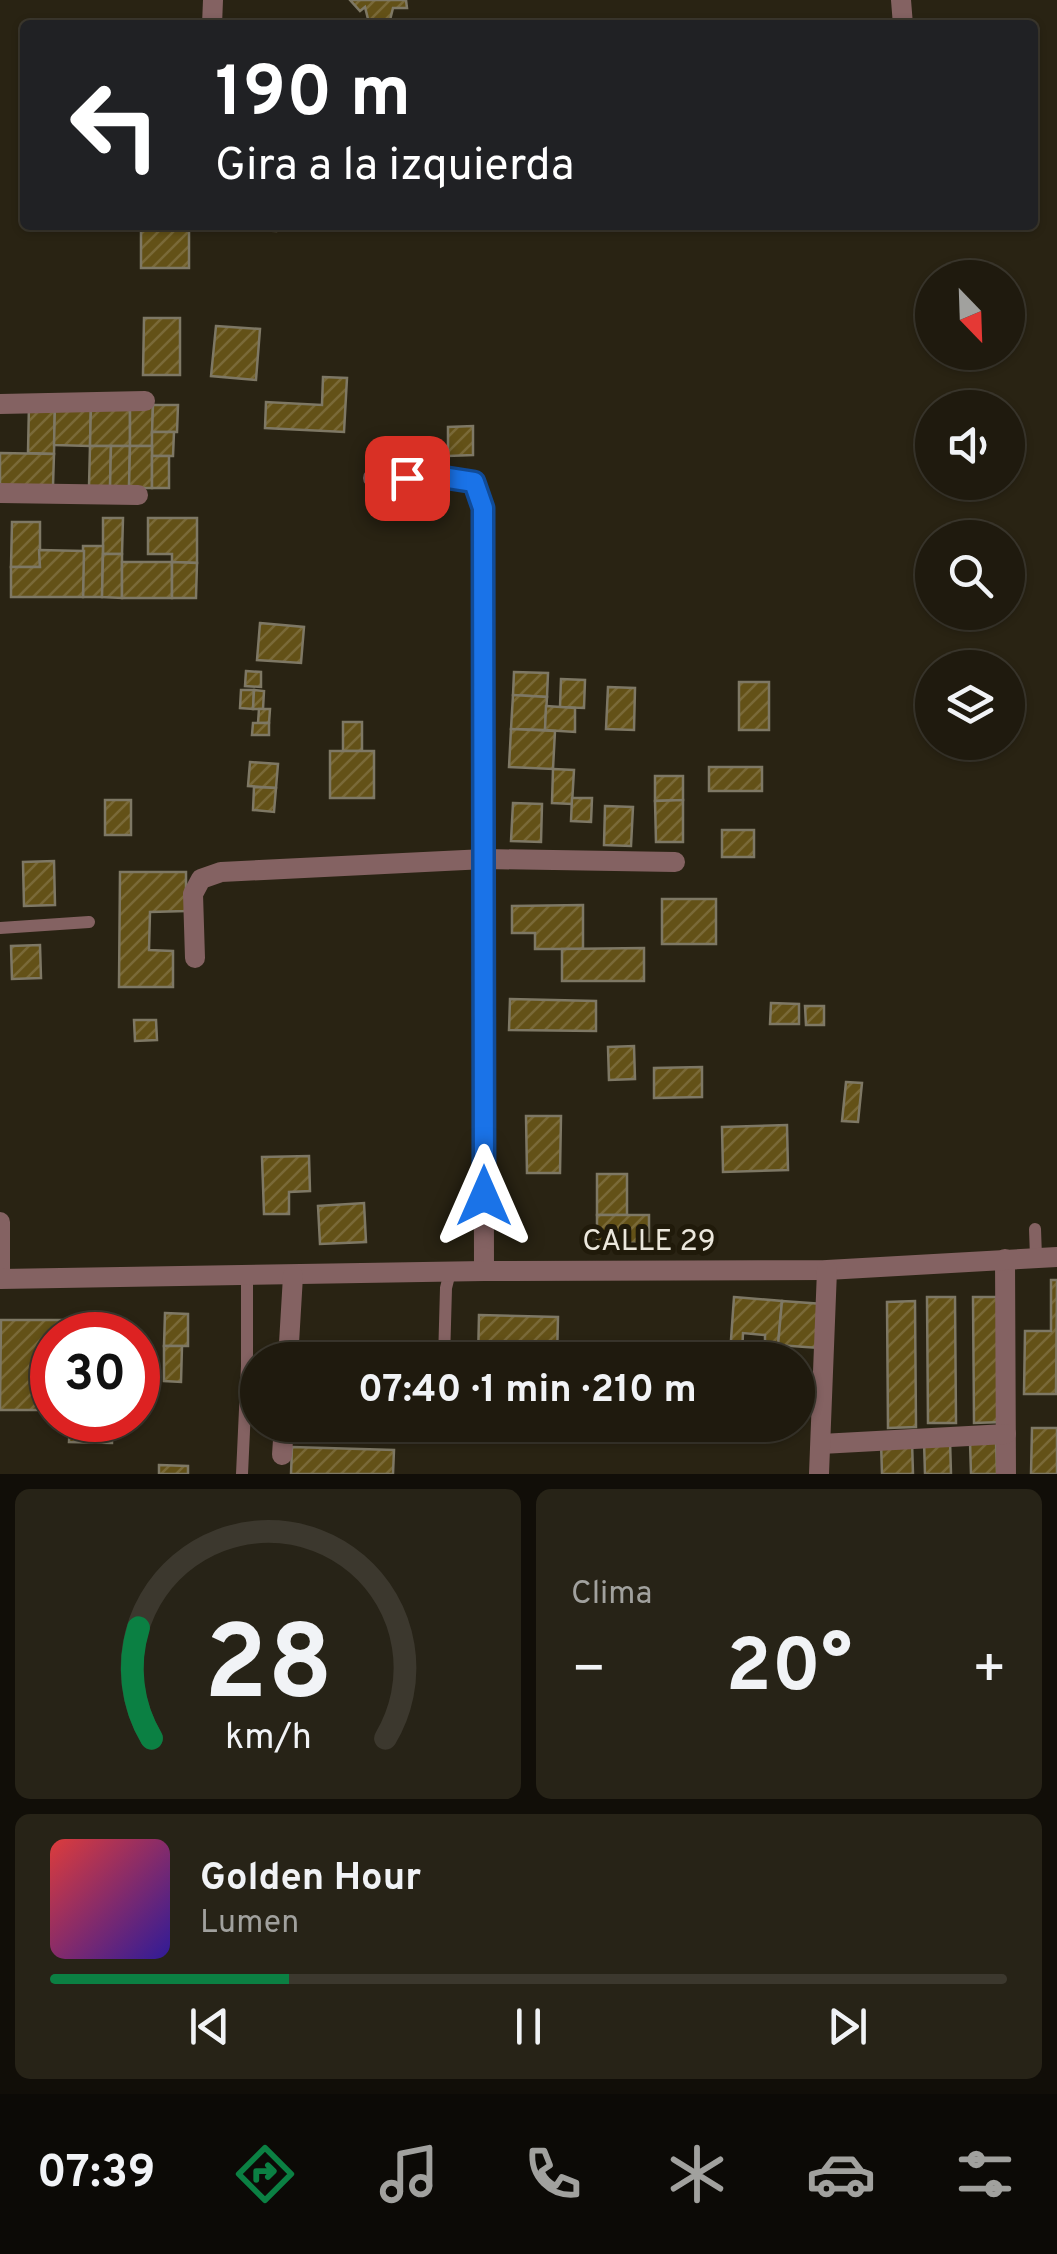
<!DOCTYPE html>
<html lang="es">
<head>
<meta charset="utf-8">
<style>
  :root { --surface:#1f1a0e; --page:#272317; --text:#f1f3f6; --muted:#a1a19e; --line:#3c382e; --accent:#0b8043 }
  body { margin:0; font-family:Overpass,sans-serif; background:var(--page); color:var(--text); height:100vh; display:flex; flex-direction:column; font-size:38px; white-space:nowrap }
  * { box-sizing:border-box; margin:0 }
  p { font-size:32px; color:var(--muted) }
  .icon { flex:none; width:55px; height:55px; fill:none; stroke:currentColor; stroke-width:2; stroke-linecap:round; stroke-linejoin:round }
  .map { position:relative; height:1474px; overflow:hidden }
  .sheet { display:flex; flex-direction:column; gap:15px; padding:15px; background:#110e08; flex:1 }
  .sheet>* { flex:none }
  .top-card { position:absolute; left:20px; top:20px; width:1018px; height:210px; border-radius:10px; box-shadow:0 2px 8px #0004,0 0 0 2px var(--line); background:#202124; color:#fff; overflow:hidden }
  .needle { width:65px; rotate:157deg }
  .controls { position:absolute; left:915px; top:260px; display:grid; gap:20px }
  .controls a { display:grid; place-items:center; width:110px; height:110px; border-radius:50%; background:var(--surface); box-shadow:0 2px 8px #0004,0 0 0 2px var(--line); font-size:50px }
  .speed { position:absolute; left:30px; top:1312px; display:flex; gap:20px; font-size:50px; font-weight:700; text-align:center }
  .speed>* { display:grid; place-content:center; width:130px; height:130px; border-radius:50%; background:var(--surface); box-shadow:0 2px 8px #0004,0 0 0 2px var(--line); line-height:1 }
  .speed .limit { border:15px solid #d22; background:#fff; color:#111 }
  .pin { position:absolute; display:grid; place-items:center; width:85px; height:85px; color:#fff; margin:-42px; border-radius:20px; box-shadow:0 5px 15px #0006 }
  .me { position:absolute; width:110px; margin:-55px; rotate:0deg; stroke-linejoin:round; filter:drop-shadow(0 0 8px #0008) }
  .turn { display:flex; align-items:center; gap:35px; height:210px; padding:0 30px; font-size:45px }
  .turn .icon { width:130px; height:130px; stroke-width:2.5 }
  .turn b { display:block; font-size:70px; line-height:85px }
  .big { font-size:75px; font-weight:700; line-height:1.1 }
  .sheet .card { flex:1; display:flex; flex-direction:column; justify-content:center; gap:15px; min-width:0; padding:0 35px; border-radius:15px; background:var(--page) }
  .sheet .dial { align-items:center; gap:0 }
  .dial svg { height:260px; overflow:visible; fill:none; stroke:var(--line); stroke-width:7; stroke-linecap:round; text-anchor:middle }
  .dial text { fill:var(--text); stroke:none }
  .song { display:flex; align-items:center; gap:30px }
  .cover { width:120px; height:120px; border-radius:15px; background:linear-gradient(135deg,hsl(0 70% 55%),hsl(250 70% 35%)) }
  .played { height:10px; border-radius:5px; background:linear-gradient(90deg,var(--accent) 25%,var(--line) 25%) }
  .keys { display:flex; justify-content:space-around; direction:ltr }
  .heat { display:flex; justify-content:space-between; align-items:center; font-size:55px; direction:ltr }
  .sheet .tiles { flex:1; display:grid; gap:15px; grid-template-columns:1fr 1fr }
  .card:last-child { grid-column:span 2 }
  .trip { position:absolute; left:240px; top:1342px; width:575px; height:100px; border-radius:50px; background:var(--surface); box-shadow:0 2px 8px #0004,0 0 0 2px var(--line); font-weight:700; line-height:100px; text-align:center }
  .tab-bar { display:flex; height:160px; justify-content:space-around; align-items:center; background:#0c0a06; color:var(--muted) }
  .tab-bar .icon { width:70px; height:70px }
  .tab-bar .on { color:var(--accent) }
  .tab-bar b { font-size:45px; color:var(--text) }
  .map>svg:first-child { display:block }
</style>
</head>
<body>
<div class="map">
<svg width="1057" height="1474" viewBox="0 0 1057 1474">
  <defs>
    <pattern id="building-hatch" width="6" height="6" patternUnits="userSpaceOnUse" patternTransform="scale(2.5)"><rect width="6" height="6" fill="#635117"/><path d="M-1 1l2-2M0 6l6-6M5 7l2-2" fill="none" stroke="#7a6a38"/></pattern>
  </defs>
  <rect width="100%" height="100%" fill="#292313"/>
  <!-- building -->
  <g fill="url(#building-hatch)" stroke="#7e7865" stroke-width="2.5">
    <polygon points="350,0 406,0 407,8 393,8 389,24 369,23 365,7 360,11"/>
    <polygon points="233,225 276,225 276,231 232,229"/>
    <polygon points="874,225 1013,225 1013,228 874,229"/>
    <rect x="141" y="228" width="48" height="40"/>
    <polygon points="144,318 180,318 180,375 143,375"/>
    <polygon points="216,326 260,329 256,380 211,376"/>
    <polygon points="323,377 347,378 344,432 265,428 266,402 322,405"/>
    <polygon points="29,404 55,404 54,454 28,453"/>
    <polygon points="55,404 91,404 90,446 54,445"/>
    <polygon points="91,404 130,405 130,446 90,446"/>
    <polygon points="130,405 153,405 152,446 130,446"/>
    <polygon points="153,405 178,405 177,432 152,432"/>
    <polygon points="473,426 473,455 448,456 448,427"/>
    <polygon points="152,432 174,432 173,456 152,456"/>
    <polygon points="90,446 111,446 110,488 89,487"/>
    <polygon points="111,446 130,446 129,488 110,488"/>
    <polygon points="130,446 152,446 152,488 129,488"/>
    <polygon points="0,453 54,454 53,486 0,486"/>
    <rect x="152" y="456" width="17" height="32"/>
    <polygon points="103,518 123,518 122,554 103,554"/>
    <polygon points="148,518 197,518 197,563 172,562 172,554 148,554"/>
    <polygon points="12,522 40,522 40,567 11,567"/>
    <polygon points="83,546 103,546 102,597 83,597"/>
    <polygon points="39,550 84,551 83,597 11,597 11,567 40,567"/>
    <polygon points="103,554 122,554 122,598 102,597"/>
    <rect x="122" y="562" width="50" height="36"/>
    <polygon points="172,562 197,563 196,598 172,598"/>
    <polygon points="260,623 304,627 301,663 257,660"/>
    <polygon points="246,671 261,672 261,687 245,686"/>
    <polygon points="514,672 548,673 547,697 513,695"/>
    <polygon points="561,679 585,680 584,708 560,707"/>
    <rect x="739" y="682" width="30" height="48"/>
    <polygon points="608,687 635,688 634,730 606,729"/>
    <polygon points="241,690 254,690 253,709 240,708"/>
    <polygon points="254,690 264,691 263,709 253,709"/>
    <polygon points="513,695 547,697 545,730 511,729"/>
    <polygon points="546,706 575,708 575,732 545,730"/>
    <polygon points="259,709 270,709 269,723 258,723"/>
    <rect x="343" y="722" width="19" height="29"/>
    <polygon points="253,723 269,723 269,735 252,735"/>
    <polygon points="511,729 555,731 553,769 509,767"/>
    <rect x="330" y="751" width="44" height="47"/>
    <polygon points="250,762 278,764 276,788 248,786"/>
    <rect x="709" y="767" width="53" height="24"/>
    <polygon points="553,769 574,770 572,804 552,803"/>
    <polygon points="655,776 683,776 683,800 655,801"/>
    <polygon points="254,787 276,788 274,812 253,810"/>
    <polygon points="572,798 592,798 591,822 571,821"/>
    <rect x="105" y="800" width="26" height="35"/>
    <polygon points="683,800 683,842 656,842 655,801"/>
    <polygon points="513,803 542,804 541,842 511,841"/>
    <polygon points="605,806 633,807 631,846 604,845"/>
    <rect x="722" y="830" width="32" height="27"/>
    <polygon points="54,861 55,905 24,906 23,862"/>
    <polygon points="120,872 186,872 186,911 150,912 149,950 173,951 173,987 119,987"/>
    <rect x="662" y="899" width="54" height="45"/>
    <polygon points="583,905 583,949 535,949 535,933 512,933 512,906"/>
    <polygon points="40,945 41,978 12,979 11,946"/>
    <polygon points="644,948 644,981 562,981 562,949"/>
    <polygon points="510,999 596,1001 596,1031 509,1030"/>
    <polygon points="771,1003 799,1004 799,1024 770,1024"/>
    <polygon points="805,1006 824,1006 824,1025 806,1025"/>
    <polygon points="134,1020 156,1020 157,1040 135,1041"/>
    <polygon points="634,1046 635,1079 609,1080 608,1047"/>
    <polygon points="702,1067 702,1097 654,1098 654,1068"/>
    <polygon points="846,1082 862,1083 858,1122 842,1121"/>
    <polygon points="526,1116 561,1116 560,1173 527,1173"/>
    <polygon points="787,1125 788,1170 723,1172 722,1127"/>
    <polygon points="309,1156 310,1191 289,1192 289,1214 264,1214 262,1157"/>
    <rect x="597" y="1174" width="30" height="41"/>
    <polygon points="364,1203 366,1242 320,1244 318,1206"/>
    <rect x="597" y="1215" width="52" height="28"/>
    <polygon points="1051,1280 1057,1280 1056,1394 1024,1394 1025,1331 1051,1331"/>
    <polygon points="734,1297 782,1301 778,1345 765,1344 765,1335 743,1333 742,1354 730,1354"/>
    <polygon points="927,1297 955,1297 956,1423 928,1423"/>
    <polygon points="973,1297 1001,1297 1002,1422 974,1423"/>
    <polygon points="782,1301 823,1304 819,1348 778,1345"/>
    <polygon points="915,1301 916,1427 888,1428 887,1302"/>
    <polygon points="165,1313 188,1314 188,1346 164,1346"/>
    <polygon points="479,1315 558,1317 557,1360 478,1360"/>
    <polygon points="1,1320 70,1320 71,1335 52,1335 52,1410 0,1410"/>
    <polygon points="164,1346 182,1346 181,1382 164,1381"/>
    <polygon points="70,1420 112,1420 112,1443 69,1442"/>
    <rect x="711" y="1425" width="23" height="8"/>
    <polygon points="1032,1428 1057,1428 1057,1474 1031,1474"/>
    <polygon points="950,1440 951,1474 925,1474 924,1441"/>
    <polygon points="912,1441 913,1474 882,1474 881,1442"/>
    <polygon points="970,1441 996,1441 997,1474 971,1474"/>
    <polygon points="292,1447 394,1450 393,1474 291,1474"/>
    <polygon points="159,1465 188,1466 188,1474 159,1474"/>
  </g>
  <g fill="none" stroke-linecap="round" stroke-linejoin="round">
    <!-- service -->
    <g stroke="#846262" stroke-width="12">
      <polyline points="0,928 89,922"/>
      <polyline points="1035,1229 1036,1257"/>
      <polyline points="444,1360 446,1288 450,1272"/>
      <polyline points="242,1474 247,1366 247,1276"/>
    </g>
    <!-- minor -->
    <g stroke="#846262" stroke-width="20">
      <polyline points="901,0 903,25"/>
      <polyline points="212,25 213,0"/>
      <polyline points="0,404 145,401"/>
      <polyline points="373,478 442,477 474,482 483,507 484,1271"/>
      <polyline points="0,493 138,495"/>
      <polyline points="195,958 193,894 201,879 221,872 485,859 675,862"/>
      <polyline points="0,1222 0,1279"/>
      <polyline points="1005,1259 1006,1474"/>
      <polyline points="0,1279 484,1271 827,1270 1057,1257"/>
      <polyline points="288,1360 293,1276"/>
      <polyline points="821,1444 1006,1434"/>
      <polyline points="282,1455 284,1425"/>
      <polyline points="819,1474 827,1270"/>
    </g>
  </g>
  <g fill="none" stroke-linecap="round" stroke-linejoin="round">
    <!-- route casing -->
    <g stroke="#114b97" stroke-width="25">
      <polyline id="route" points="407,478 442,477 474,482 483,508 484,1196"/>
    </g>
    <!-- route -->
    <use href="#route" stroke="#1a73e8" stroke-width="18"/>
  </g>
  <g text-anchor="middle" stroke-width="10" stroke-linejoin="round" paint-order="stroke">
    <!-- street labels -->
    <g font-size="30" fill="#ebe7dc" stroke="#201a0a">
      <text x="649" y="1250">CALLE 29</text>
    </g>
  </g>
</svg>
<div class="controls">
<a><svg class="needle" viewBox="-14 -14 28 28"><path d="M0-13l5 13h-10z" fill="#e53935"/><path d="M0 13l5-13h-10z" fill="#a1a19e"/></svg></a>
<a><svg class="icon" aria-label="sound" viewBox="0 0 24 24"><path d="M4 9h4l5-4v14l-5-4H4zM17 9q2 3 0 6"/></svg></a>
<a><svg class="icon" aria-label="search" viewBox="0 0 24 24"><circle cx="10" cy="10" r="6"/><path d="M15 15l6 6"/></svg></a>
<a><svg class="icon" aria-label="layers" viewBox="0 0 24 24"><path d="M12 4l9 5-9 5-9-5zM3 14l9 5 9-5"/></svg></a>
</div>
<div class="speed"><div class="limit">30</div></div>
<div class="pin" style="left:407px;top:478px;background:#d93025"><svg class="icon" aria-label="arrive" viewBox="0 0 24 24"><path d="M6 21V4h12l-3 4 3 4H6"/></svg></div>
<svg class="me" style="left:484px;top:1196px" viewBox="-20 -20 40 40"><path d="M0-17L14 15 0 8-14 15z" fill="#1a73e8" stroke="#fff" stroke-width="4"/></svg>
<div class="trip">07:40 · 1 min · 210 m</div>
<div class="top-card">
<div class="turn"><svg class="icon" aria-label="left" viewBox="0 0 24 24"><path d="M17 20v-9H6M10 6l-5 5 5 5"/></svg><div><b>190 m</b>Gira a la izquierda</div></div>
</div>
</div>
<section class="sheet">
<div class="tiles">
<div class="card dial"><svg viewBox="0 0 100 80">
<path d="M14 69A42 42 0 1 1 86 69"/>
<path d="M14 69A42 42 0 0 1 10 35" stroke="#0b8043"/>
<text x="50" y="56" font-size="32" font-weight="700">28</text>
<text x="50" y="72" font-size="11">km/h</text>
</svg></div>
<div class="card"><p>Clima</p>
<div class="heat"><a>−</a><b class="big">20°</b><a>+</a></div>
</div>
<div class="card">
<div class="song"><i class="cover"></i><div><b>Golden Hour</b><p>Lumen</p></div></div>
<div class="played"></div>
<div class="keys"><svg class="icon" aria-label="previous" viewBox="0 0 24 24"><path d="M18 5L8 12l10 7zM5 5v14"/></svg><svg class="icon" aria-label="pause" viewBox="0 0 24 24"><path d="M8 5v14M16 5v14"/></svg><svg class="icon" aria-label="next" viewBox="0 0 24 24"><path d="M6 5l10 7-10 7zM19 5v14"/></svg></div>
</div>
</div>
</section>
<nav class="tab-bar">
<b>07:39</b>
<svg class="icon on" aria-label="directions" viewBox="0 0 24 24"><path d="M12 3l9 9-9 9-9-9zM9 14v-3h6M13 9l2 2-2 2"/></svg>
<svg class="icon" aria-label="music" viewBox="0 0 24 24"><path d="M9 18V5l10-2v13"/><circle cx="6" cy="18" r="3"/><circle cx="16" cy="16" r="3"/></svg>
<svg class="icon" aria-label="phone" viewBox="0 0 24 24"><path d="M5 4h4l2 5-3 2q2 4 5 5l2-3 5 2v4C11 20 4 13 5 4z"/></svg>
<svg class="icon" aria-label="climate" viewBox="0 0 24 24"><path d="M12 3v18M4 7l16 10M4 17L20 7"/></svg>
<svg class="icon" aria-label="car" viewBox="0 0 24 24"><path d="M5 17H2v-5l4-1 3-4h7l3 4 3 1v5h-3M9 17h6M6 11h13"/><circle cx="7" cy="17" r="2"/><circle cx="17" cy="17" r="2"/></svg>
<svg class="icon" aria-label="filters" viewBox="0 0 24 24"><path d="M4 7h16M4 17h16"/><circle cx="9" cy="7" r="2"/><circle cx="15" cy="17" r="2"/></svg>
</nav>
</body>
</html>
